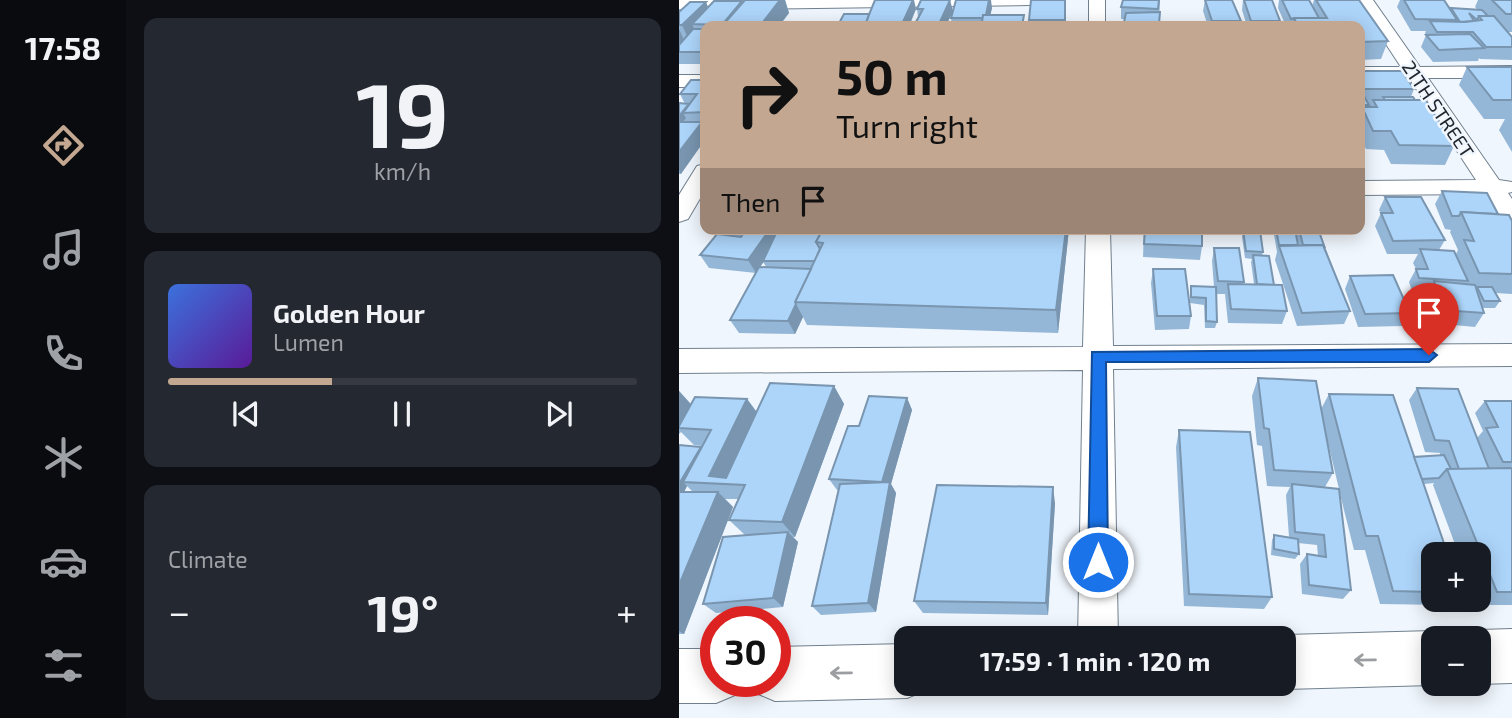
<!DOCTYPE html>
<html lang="en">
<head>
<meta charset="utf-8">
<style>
  :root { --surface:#171b24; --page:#242831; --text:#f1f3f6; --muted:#9ea1a6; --line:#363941; --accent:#c3a791 }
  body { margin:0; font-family:"Exo 2",sans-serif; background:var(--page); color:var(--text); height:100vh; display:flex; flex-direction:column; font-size:26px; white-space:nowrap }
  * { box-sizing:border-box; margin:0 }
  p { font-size:23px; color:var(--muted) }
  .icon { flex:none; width:38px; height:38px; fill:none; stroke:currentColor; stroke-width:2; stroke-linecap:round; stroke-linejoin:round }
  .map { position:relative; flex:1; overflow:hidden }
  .sheet { display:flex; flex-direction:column; gap:18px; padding:18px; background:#0d0f14; width:553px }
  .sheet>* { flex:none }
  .banner { position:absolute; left:21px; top:21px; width:665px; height:214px; border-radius:14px; box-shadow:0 4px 18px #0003; background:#c3a791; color:#111; overflow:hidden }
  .controls { position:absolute; left:742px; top:542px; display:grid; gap:14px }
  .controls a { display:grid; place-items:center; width:70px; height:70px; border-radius:14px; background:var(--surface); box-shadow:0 4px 18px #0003; font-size:35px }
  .speed { position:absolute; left:21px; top:606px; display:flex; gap:14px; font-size:35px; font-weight:700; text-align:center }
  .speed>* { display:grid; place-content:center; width:91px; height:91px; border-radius:50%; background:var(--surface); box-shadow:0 4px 18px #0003; line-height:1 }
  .speed .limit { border:10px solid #d22; background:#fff; color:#111 }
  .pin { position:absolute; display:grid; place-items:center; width:60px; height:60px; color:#fff; margin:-72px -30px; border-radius:50% 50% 50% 0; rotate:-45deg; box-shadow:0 0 7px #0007 }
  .pin .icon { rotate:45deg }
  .me { position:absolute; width:77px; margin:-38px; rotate:0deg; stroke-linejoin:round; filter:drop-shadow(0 0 5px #0008) }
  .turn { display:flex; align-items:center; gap:24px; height:147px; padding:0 21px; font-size:32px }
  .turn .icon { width:91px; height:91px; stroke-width:2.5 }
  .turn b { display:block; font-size:49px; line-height:60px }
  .then { display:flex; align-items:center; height:66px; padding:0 21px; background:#0003; gap:14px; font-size:26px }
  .big { font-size:52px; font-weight:700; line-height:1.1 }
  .sheet .card { flex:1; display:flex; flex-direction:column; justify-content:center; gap:10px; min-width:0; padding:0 24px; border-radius:14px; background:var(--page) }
  .sheet .dial { align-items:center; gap:0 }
  .dial b { font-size:91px; line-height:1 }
  .song { display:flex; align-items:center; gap:21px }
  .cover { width:84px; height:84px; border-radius:10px; background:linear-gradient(135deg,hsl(220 70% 55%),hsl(270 70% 35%)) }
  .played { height:7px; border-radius:4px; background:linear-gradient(90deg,var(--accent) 35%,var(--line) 35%) }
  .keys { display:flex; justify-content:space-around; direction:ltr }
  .heat { display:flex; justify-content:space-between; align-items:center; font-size:38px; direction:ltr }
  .trip { position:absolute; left:215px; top:626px; width:402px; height:70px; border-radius:14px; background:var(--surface); box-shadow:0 4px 18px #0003; font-weight:700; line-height:70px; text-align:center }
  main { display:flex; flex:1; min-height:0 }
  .menu { display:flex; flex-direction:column; width:126px; justify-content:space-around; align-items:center; background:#090b0e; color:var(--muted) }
  .menu .icon { width:49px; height:49px }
  .menu .current { color:var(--accent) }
  .menu b { font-size:32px; color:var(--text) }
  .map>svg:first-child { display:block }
</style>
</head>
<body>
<main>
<nav class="menu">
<b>17:58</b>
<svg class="icon current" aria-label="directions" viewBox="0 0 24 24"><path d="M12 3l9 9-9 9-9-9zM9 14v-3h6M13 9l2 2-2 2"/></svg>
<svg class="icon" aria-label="music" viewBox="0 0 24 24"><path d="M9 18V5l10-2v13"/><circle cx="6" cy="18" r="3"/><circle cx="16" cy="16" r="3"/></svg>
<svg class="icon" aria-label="phone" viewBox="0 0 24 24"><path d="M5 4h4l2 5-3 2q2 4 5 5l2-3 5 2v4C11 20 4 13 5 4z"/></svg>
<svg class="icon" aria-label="climate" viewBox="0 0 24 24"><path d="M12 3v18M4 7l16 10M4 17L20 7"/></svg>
<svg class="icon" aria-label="car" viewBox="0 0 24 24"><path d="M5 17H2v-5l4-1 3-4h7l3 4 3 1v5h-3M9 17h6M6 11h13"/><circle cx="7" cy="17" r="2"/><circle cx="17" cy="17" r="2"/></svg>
<svg class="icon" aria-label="filters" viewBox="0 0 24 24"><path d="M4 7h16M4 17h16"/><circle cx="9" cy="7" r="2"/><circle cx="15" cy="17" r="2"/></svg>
</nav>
<section class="sheet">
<div class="card dial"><b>19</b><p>km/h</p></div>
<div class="card">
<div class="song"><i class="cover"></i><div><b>Golden Hour</b><p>Lumen</p></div></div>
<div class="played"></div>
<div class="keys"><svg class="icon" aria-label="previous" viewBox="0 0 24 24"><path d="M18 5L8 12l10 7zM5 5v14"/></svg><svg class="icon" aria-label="pause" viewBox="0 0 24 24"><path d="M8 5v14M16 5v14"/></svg><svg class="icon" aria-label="next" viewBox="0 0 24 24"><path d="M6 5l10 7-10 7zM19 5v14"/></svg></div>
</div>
<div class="card"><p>Climate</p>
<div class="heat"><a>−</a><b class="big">19°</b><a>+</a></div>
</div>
</section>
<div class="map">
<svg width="833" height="718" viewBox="0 0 833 718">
  <rect width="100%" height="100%" fill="#f0f6fd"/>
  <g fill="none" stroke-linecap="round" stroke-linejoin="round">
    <!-- minor casing -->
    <g stroke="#71808e" stroke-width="2">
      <g id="minor">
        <polygon points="0,0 359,0 351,5 0,10"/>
        <rect x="410" y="0" width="16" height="26"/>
        <polygon points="678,0 694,0 741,67 833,66 833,78 749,78 820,180 833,182 833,192 829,193 833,199 833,225 824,222 806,194 681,195 681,181 797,180 730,78 681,79 681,67 722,67"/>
        <rect x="0" y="75" width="26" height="12"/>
        <polygon points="26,164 26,190 9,219 0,222 0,195 18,166"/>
        <polygon points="407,229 431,229 434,346 833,344 833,366 434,369 439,639 399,639 404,370 0,373 0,349 404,347"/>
      </g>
    </g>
    <!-- secondary casing -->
    <g stroke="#71808e" stroke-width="2">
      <g id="secondary">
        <polygon points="833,629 833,683 800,684 800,639 781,638 800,630"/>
        <polygon points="754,631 772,639 754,639 754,685 606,689 595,684 606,684 606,639 597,639 606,635"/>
        <polygon points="228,644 228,684 250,684 247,690 228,698 96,701 77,693 72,681 96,681 96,647"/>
        <polygon points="0,649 37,649 37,681 62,681 56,695 37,703 0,703"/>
      </g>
    </g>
    <!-- minor -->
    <use href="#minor" fill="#fff" fill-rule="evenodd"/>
    <!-- secondary -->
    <use href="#secondary" fill="#fff" fill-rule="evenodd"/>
  </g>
  <!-- wall -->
  <g fill="#95b7d7" fill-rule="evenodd">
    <polygon points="66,0 106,0 110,13 100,26 26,26 26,64 0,64 0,9 29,8 63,3"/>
    <polygon points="242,0 267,26 231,26 238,25 237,22 239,17 238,9"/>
    <polygon points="386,0 386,26 351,26 350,20"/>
    <polygon points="481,0 480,26 445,26 446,19 442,19 442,7"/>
    <polygon points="526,0 562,21 561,24 568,26 529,26 524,11"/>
    <polygon points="564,0 593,0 601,21 600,26 568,26 563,10"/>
    <polygon points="600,0 630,0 633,6 635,0 680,0 709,41 702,59 681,60 681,26 607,26 599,8"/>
    <polygon points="721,0 765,0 772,10 772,8 799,10 796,7 799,0 833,0 833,32 829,32 833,37 833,60 801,59 800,58 799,61 754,62 742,47 747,35 746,33 747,31 732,31 718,7"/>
    <polygon points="313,8 311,15 346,26 273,26 272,18"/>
    <polygon points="237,9 230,26 142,26 159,25 190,14"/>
    <polygon points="788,67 833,67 833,152 820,130 826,119 805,119 780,85"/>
    <polygon points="681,71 735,89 732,97 775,146 766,165 712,164 705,150 687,149 681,136"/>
    <polygon points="26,80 26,126 25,126 2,174 0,174 0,103 6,104 1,94"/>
    <polygon points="763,191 833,221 833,294 816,293 821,301 816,308 803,308 805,313 796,327 754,323 747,295 748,292 733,291 730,282 737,269 734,263 739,254 708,254 696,226 702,213 700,210 706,197 766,240 760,250 777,254 779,250 771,232 772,230 766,229 756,204"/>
    <path d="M37,229H390L379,333L128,325L124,317L116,334L60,333L51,320L77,273L30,268L21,255L41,235ZM84,262L88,268L81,267Z"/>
    <polygon points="465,229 523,246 521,260 464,257"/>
    <polygon points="560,229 579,229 584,252 583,255 595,285 608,311 603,324 549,323 546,294 537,294 538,322 536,328 526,328 525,305 511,303 511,293 512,286 535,287 533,261 535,248 565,282 564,284 575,284 572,262 573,259 566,258 563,237 564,230 560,230"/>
    <polygon points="594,229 616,229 619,245 620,245 616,232 617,229 639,229 671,311 665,324 618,326 596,260 598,252"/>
    <polygon points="474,269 512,316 510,329 476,330 472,283"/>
    <polygon points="671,276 731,313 723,326 679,327 666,289"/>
    <path d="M579,378L642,409L650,394L735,457L761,455V453L746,452L730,400L738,388L798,438L804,431L796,413L806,401H833V605H799L797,600H800V555H780L754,485L755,483L745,484L754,555V600H771L765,605L701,604L686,550H675L660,490L672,590L664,599L623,594L621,564L628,554L639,556L638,545L619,543L620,554L616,559L592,555L593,540L595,535L610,537L607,495L611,487L588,486L583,446L578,445L573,396ZM649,443L660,489L646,487L654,473Z"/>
    <path d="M155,386L165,404L116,537H114L119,542L104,607L37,613L24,604L73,535H66L50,520L59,499H46L54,507L5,634H0V445L22,448L23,446L15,445L2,432L0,434V391L12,404L68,399L78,412ZM8,486L14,492H5Z"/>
    <polygon points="228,398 233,410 212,484 217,493 197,612 142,615 133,606 159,490 158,490 150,479 180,426"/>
    <polygon points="500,430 593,597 585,609 505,606 497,447"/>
    <polygon points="376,503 369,615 244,613 235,601"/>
  </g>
  <!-- shaded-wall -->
  <g fill="#7995af">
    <polygon points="101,0 106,0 110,13 100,26 81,26"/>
    <polygon points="234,0 235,0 237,9 230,26 225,26 224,22"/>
    <polygon points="271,0 274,11 267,26 262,26 261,22"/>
    <polygon points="310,0 312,0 313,8 309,26 307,18"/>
    <polygon points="27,2 32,14 13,24 16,30 9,38 3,25"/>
    <polygon points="0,29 6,42 0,49"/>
    <polygon points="10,104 4,113 7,118 0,127 0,116"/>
    <polygon points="23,122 26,128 26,140 2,174 0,170 0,152"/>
    <polygon points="90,229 100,229 99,241 77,273 69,260"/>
    <polygon points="387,229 390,229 379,333 377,310"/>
    <polygon points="117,304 124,317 116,334 109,321"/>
    <polygon points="155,386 165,404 116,537 103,522"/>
    <polygon points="0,391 15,408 0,428"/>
    <polygon points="228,398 233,410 212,484 217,493 197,612 189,603 203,482"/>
    <polygon points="68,399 81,417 50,484 30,476"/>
    <polygon points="22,447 10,482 4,482 8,486 3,496 0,493 0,484"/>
    <polygon points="374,487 376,503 369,615 367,603"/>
    <polygon points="39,492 54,507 5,634 0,631 0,585"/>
    <polygon points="109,532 119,542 104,607 94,598"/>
  </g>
  <!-- building -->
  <g fill="#add5fa" stroke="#7995af" stroke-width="2">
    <polygon points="66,0 101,0 81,26 43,26"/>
    <polygon points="196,0 234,0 224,22 187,22"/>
    <polygon points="242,0 271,0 261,22 237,22 244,9 238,9"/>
    <polygon points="277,0 310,0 307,15 304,15 304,18 272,18"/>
    <polygon points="352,0 386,0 386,20 350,20"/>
    <polygon points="444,0 480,0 479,9 442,7"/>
    <polygon points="526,0 553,0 562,21 533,21"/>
    <polygon points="565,0 593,0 601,21 572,21"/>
    <polygon points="603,0 630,0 640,18 612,19"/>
    <polygon points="637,0 680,0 709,41 681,42 681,26 619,26 615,18 648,18"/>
    <polygon points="725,0 765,0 778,20 736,19"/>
    <polygon points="813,0 833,0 833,14 827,14"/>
    <polygon points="35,1 63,1 43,25 13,24"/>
    <polygon points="11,2 27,2 3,25 0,25 0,12"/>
    <polygon points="772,8 803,10 809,16 800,16 798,20 790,13 795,21 781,22"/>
    <polygon points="481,12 480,24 445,22 447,13"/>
    <polygon points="165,14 190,14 186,26 159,25"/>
    <polygon points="304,15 345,15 343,26 275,26 276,22 303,22"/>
    <polygon points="800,16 815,16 833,37 833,47 807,47 794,32 758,32 751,21 786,22 803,20"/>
    <polygon points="249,24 267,24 266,26 248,26"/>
    <polygon points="526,24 526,26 495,26 495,25"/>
    <polygon points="532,24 567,24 568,26 532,26"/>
    <rect x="231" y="25" width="14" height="1"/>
    <polygon points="14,29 26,29 26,45 23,49 24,50 23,52 0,52 0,45"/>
    <polygon points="791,34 805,48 760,50 747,35"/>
    <polygon points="788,67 833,67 833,100 814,100"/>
    <polygon points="681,71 723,71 735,89 683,89 681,85"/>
    <polygon points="12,80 26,80 26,112 4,113 18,94 1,94"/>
    <polygon points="681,89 690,105 681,105"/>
    <polygon points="704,97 734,97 736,100 706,100"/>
    <polygon points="694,100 747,100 775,146 720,145 712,131 694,131 683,107 698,107"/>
    <polygon points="0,103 10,104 0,116"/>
    <polygon points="0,122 23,122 0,152"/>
    <polygon points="763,191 808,193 819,214 782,212 780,216 773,216"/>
    <polygon points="706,197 742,197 766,240 714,241 702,213 714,213"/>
    <polygon points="782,212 830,215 833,221 833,274 800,273 785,240 795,241"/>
    <polygon points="67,229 91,229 69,260 21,255 38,234 62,237"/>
    <polygon points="99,229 144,229 137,242 141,249 136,261 84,261"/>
    <polygon points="144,229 387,229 377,310 116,302 144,243 137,242"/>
    <polygon points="466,229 523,229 523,246 465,244"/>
    <polygon points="597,229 616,229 619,245 600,245"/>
    <polygon points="620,229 639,229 646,248 644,245 624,245"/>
    <polygon points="564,230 581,230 584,252 567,251"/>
    <polygon points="644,245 671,311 623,313 600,246"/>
    <polygon points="535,248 560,248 565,282 539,281"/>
    <polygon points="741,249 775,251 789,281 740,278 737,269 749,269"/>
    <polygon points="574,255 590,256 595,285 578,284"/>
    <polygon points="80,267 132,269 116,302 117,304 109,321 51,320"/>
    <polygon points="474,269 506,269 512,316 478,316"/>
    <polygon points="714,275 731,313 686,314 671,276"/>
    <polygon points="755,281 796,285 805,313 763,310"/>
    <polygon points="549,284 603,285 608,311 552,309"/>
    <polygon points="512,286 537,287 538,322 527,321 527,298 512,297"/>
    <polygon points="798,287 813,287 821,301 805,301"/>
    <polygon points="579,378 637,381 654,473 595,470 590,429 585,428"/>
    <polygon points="91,383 155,386 103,522 50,520 66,485 4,482 32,430 0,428 0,426 16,397 68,399 30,476 47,478"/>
    <polygon points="738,388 779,389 810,469 780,469 770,441 756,440"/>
    <polygon points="650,394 714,395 769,555 754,555 754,592 714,591 699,536 687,536"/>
    <polygon points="190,396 228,398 203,482 150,479 169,426 180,426"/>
    <polygon points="806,401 833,401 833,462 824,462 807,428 819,427"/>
    <polygon points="500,430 571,432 593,597 510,594"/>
    <polygon points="0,445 22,447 0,484"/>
    <polygon points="765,455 772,469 768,469 760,478 743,479 735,457"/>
    <polygon points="833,468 833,592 818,592 768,469"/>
    <polygon points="211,482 189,603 133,606 161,484"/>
    <polygon points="613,484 660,489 672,590 630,585 628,554 647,557 645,535 616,532"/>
    <polygon points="258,485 374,487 367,603 235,601"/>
    <polygon points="0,492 39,492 0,585"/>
    <polygon points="109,532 94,598 24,604 44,537"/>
    <polygon points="595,535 619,539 620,554 595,549"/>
  </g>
  <!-- one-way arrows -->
  <defs><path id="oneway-shaft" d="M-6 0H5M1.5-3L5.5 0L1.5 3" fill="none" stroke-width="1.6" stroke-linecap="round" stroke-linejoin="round" transform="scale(1.75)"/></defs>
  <g stroke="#9b9da0">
    <use href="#oneway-shaft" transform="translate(686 660) rotate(179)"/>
    <use href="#oneway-shaft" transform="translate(162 673) rotate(179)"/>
  </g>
  <!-- route -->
  <polygon fill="#1a73e8" stroke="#114b97" stroke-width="2" points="750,349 758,355 750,362 427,362 429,562 426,569 419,572 412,569 409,562 413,352"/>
  <g text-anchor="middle" stroke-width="5" stroke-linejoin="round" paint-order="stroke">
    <!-- far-street labels -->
    <g font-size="19" fill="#20262c" stroke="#f0f6fd">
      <text transform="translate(759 109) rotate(56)" y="7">21TH STREET</text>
    </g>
  </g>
</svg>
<div class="controls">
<a>+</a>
<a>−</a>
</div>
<div class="speed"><div class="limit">30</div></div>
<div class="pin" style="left:750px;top:355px;background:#d93025"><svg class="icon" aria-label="arrive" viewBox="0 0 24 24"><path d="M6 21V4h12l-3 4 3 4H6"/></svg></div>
<svg class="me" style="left:419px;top:562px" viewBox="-20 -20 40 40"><circle r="17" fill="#1a73e8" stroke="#fff" stroke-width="3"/><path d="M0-11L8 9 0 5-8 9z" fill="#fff"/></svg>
<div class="trip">17:59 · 1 min · 120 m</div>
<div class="banner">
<div class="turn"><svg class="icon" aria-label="right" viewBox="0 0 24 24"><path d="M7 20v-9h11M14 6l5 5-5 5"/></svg><div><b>50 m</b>Turn right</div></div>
<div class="then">Then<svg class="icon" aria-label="arrive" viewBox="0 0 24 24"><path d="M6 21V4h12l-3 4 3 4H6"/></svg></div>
</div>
</div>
</main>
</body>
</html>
